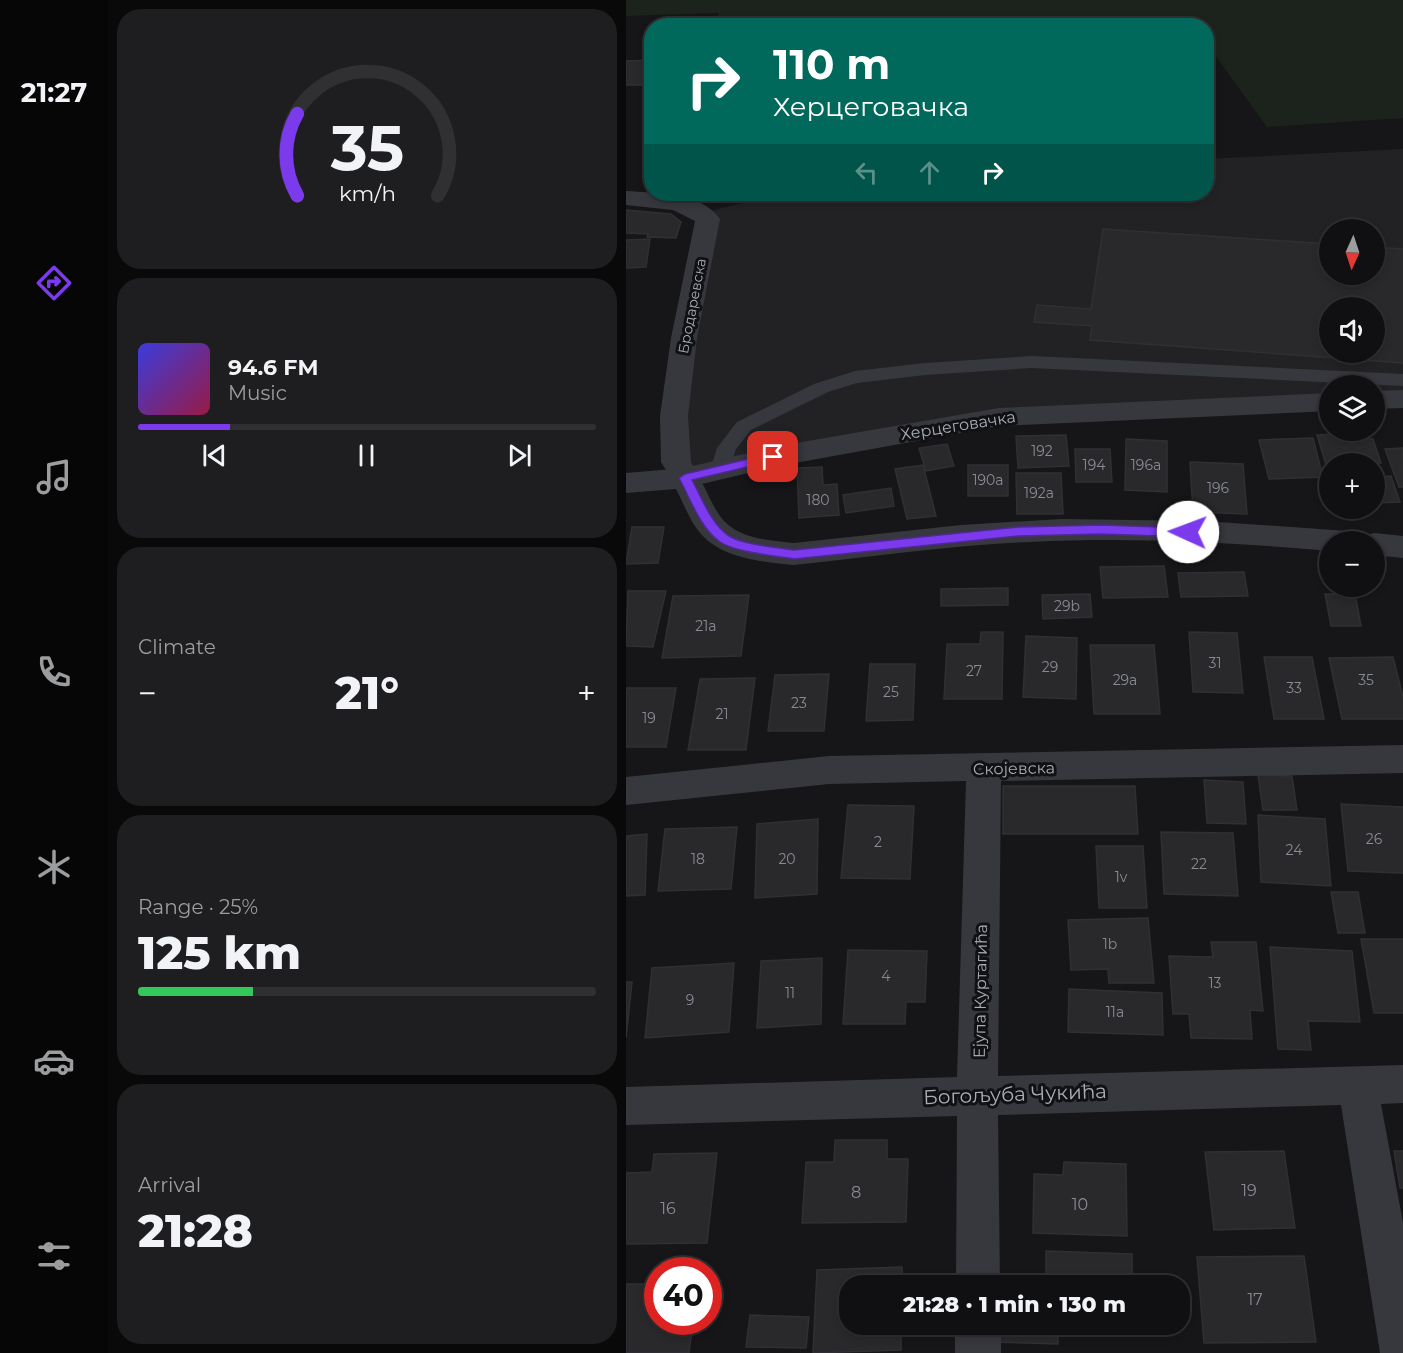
<!DOCTYPE html>
<html lang="en">
<head>
<meta charset="utf-8">
<style>
  :root { --surface:#101012; --page:#1e1e20; --text:#f1f3f6; --muted:#9c9d9f; --line:#303032; --accent:#7c3aed }
  body { margin:0; font-family:Montserrat,sans-serif; background:var(--page); color:var(--text); height:100vh; display:flex; flex-direction:column; font-size:22px; white-space:nowrap }
  * { box-sizing:border-box; margin:0 }
  p { font-size:20px; color:var(--muted) }
  .icon { flex:none; width:33px; height:33px; fill:none; stroke:currentColor; stroke-width:2; stroke-linecap:round; stroke-linejoin:round }
  .map { position:relative; flex:1; overflow:hidden }
  .panel { display:flex; flex-direction:column; gap:9px; padding:9px; background:#09090a; width:518px }
  .panel>* { flex:none }
  .hud { position:absolute; left:18px; top:18px; width:570px; height:183px; border-radius:24px; box-shadow:0 3px 9px #0003,0 0 0 2px var(--line); background:#00695c; color:#fff; overflow:hidden }
  .needle { width:39px; rotate:183deg }
  .fabs { position:absolute; left:693px; top:219px; display:grid; gap:12px }
  .fabs a { display:grid; place-items:center; width:66px; height:66px; border-radius:50%; background:var(--surface); box-shadow:0 3px 9px #0003,0 0 0 2px var(--line); font-size:30px }
  .speed { position:absolute; left:18px; top:1257px; display:flex; gap:12px; font-size:30px; font-weight:700; text-align:center }
  .speed>* { display:grid; place-content:center; width:78px; height:78px; border-radius:50%; background:var(--surface); box-shadow:0 3px 9px #0003,0 0 0 2px var(--line); line-height:1 }
  .speed .limit { border:9px solid #d22; background:#fff; color:#111 }
  .pin { position:absolute; display:grid; place-items:center; width:51px; height:51px; color:#fff; margin:-26px; border-radius:12px; box-shadow:0 3px 9px #0006 }
  .me { position:absolute; width:66px; margin:-33px; rotate:272deg; stroke-linejoin:round; filter:drop-shadow(0 0 4px #0008) }
  .turn { display:flex; align-items:center; gap:21px; height:126px; padding:0 30px; font-size:27px }
  .turn .icon { width:78px; height:78px; stroke-width:2.5 }
  .turn b { display:block; font-size:42px; line-height:51px }
  .lanes { display:flex; align-items:center; height:57px; padding:0 30px; background:#0003; justify-content:center; gap:30px; direction:ltr }
  .lanes .off { opacity:.35 }
  .big { font-size:45px; font-weight:800; line-height:1.1 }
  .panel .tile { flex:1; display:flex; flex-direction:column; justify-content:center; gap:9px; min-width:0; padding:0 21px; border-radius:24px; background:var(--page) }
  .panel .dial { align-items:center; gap:0 }
  .dial svg { height:156px; overflow:visible; fill:none; stroke:var(--line); stroke-width:7; stroke-linecap:round; text-anchor:middle }
  .dial text { fill:var(--text); stroke:none }
  .song { display:flex; align-items:center; gap:18px }
  .cover { width:72px; height:72px; border-radius:9px; background:linear-gradient(135deg,hsl(240 70% 55%),hsl(340 70% 35%)) }
  .played { height:6px; border-radius:3px; background:linear-gradient(90deg,var(--accent) 20%,var(--line) 20%) }
  .keys { display:flex; justify-content:space-around; direction:ltr }
  .heat { display:flex; justify-content:space-between; align-items:center; font-size:33px; direction:ltr }
  .charge { height:9px; border-radius:4px; background:linear-gradient(90deg,#34c759 25%,var(--line) 0) }
  .trip { position:absolute; left:213px; top:1275px; width:351px; height:60px; border-radius:24px; background:var(--surface); box-shadow:0 3px 9px #0003,0 0 0 2px var(--line); font-weight:800; line-height:60px; text-align:center }
  main { display:flex; flex:1; min-height:0 }
  .dock { display:flex; flex-direction:column; width:108px; justify-content:space-around; align-items:center; background:#060607; color:var(--muted) }
  .dock .icon { width:42px; height:42px }
  .dock .active { color:var(--accent) }
  .dock b { font-size:27px; color:var(--text) }
  .map>svg:first-child { display:block }
</style>
</head>
<body>
<main>
<nav class="dock">
<b>21:27</b>
<svg class="icon active" aria-label="directions" viewBox="0 0 24 24"><path d="M12 3l9 9-9 9-9-9zM9 14v-3h6M13 9l2 2-2 2"/></svg>
<svg class="icon" aria-label="music" viewBox="0 0 24 24"><path d="M9 18V5l10-2v13"/><circle cx="6" cy="18" r="3"/><circle cx="16" cy="16" r="3"/></svg>
<svg class="icon" aria-label="phone" viewBox="0 0 24 24"><path d="M5 4h4l2 5-3 2q2 4 5 5l2-3 5 2v4C11 20 4 13 5 4z"/></svg>
<svg class="icon" aria-label="climate" viewBox="0 0 24 24"><path d="M12 3v18M4 7l16 10M4 17L20 7"/></svg>
<svg class="icon" aria-label="car" viewBox="0 0 24 24"><path d="M5 17H2v-5l4-1 3-4h7l3 4 3 1v5h-3M9 17h6M6 11h13"/><circle cx="7" cy="17" r="2"/><circle cx="17" cy="17" r="2"/></svg>
<svg class="icon" aria-label="filters" viewBox="0 0 24 24"><path d="M4 7h16M4 17h16"/><circle cx="9" cy="7" r="2"/><circle cx="15" cy="17" r="2"/></svg>
</nav>
<section class="panel">
<div class="tile dial"><svg viewBox="0 0 100 80">
<path d="M14 69A42 42 0 1 1 86 69"/>
<path d="M14 69A42 42 0 0 1 14 27" stroke="#7c3aed"/>
<text x="50" y="56" font-size="32" font-weight="700">35</text>
<text x="50" y="72" font-size="11">km/h</text>
</svg></div>
<div class="tile">
<div class="song"><i class="cover"></i><div><b>94.6 FM</b><p>Music</p></div></div>
<div class="played"></div>
<div class="keys"><svg class="icon" aria-label="previous" viewBox="0 0 24 24"><path d="M18 5L8 12l10 7zM5 5v14"/></svg><svg class="icon" aria-label="pause" viewBox="0 0 24 24"><path d="M8 5v14M16 5v14"/></svg><svg class="icon" aria-label="next" viewBox="0 0 24 24"><path d="M6 5l10 7-10 7zM19 5v14"/></svg></div>
</div>
<div class="tile"><p>Climate</p>
<div class="heat"><a>−</a><b class="big">21°</b><a>+</a></div>
</div>
<div class="tile"><p>Range · 25%</p><b class="big">125 km</b><div class="charge"></div></div>
<div class="tile"><p>Arrival</p><b class="big">21:28</b></div>
</section>
<div class="map">
<svg width="778" height="1353" viewBox="0 0 778 1353">
  <rect width="100%" height="100%" fill="#161618"/>
  <!-- built -->
  <path fill="#222225" fill-rule="evenodd" d="M777,149V399L749,400L748,386H704L703,402L373,417L59,478L48,444L75,213L155,194H580L581,159ZM704,230H748V274H704ZM704,308H748V352H704Z"/>
  <!-- green -->
  <polygon fill="#1c231d" points="0,0 777,0 777,118 641,127 586,51 581,52 580,26 94,26 92,13 0,16"/>
  <!-- building -->
  <g fill="#29292c" stroke="#303034" stroke-width="1.5" fill-rule="evenodd">
    <polygon points="26,60 26,85 0,85 0,61"/>
    <polygon points="0,210 45,214 55,222 50,238 21,237 22,234 0,233"/>
    <path d="M477,229L704,244V274H748V247L778,249V363L464,340L466,326L408,322L411,305L465,309ZM704,308H748V352H704Z"/>
    <polygon points="24,239 20,267 0,268 0,240"/>
    <polygon points="733,433 735,439 747,439 755,463 700,465 691,435"/>
    <polygon points="440,435 443,466 392,468 390,436"/>
    <polygon points="687,438 697,477 643,479 633,440"/>
    <polygon points="500,439 541,441 541,492 499,490"/>
    <polygon points="321,444 328,466 300,471 293,448"/>
    <polygon points="777,448 778,487 773,487 759,449"/>
    <polygon points="449,449 484,449 486,482 450,482"/>
    <polygon points="564,462 617,464 621,514 567,512"/>
    <polygon points="297,465 310,516 281,519 269,469"/>
    <rect x="342" y="465" width="40" height="31"/>
    <polygon points="196,467 197,485 211,484 213,515 173,518 171,468"/>
    <polygon points="390,473 435,473 437,514 391,514"/>
    <polygon points="765,476 774,502 748,503 748,477"/>
    <polygon points="265,488 268,506 220,513 217,495"/>
    <polygon points="6,527 38,527 32,563 0,564"/>
    <polygon points="538,566 542,597 477,598 474,567"/>
    <polygon points="618,572 622,596 555,597 552,573"/>
    <polygon points="382,588 382,605 315,606 315,589"/>
    <polygon points="2,591 40,591 27,647 0,646"/>
    <polygon points="464,594 466,617 417,619 416,595"/>
    <polygon points="699,594 729,594 735,626 705,626"/>
    <polygon points="123,595 115,656 36,658 47,596"/>
    <polygon points="355,632 377,632 376,699 318,699 321,644 354,644"/>
    <polygon points="563,632 611,633 617,693 567,692"/>
    <polygon points="400,636 451,638 450,699 397,697"/>
    <polygon points="464,645 528,645 534,714 468,714"/>
    <polygon points="638,657 686,657 698,719 648,719"/>
    <polygon points="767,657 778,701 778,719 716,719 703,658"/>
    <polygon points="244,664 289,664 287,720 240,721"/>
    <polygon points="203,674 198,731 142,731 149,675"/>
    <polygon points="129,678 120,750 62,750 74,679"/>
    <polygon points="0,688 50,688 40,747 0,747"/>
    <polygon points="632,775 666,776 671,810 637,810"/>
    <polygon points="578,780 617,782 620,824 581,823"/>
    <polygon points="377,786 509,786 512,834 377,834"/>
    <polygon points="715,804 778,807 778,873 722,871"/>
    <polygon points="222,805 288,806 284,879 215,878"/>
    <polygon points="632,815 699,819 705,886 635,882"/>
    <polygon points="192,819 191,894 129,898 131,824"/>
    <polygon points="111,827 105,889 32,891 39,829"/>
    <polygon points="535,832 607,833 612,896 538,894"/>
    <polygon points="21,834 19,895 0,896 0,836"/>
    <polygon points="470,846 517,846 521,908 473,908"/>
    <polygon points="705,892 732,892 739,933 712,933"/>
    <polygon points="522,918 528,983 483,983 482,969 445,970 442,920"/>
    <polygon points="735,939 778,939 778,1013 748,1013"/>
    <polygon points="585,942 630,942 637,1011 624,1010 626,1039 565,1038 563,1014 547,1014 543,956 587,957"/>
    <polygon points="644,947 726,951 734,1022 682,1021 685,1050 652,1049"/>
    <polygon points="222,950 301,951 299,1002 280,1002 279,1024 217,1024"/>
    <polygon points="196,958 195,1024 131,1028 135,961"/>
    <polygon points="108,963 103,1032 19,1038 26,968"/>
    <polygon points="0,982 6,982 0,1038"/>
    <polygon points="443,989 536,993 537,1035 442,1032"/>
    <polygon points="209,1140 261,1140 261,1159 282,1159 280,1222 176,1223 180,1162 208,1162"/>
    <polygon points="658,1151 669,1228 588,1230 579,1152"/>
    <polygon points="768,1151 778,1151 778,1188 774,1188"/>
    <polygon points="91,1153 81,1243 0,1244 0,1173 26,1172 28,1154"/>
    <polygon points="438,1162 500,1164 501,1236 407,1233 408,1174 437,1175"/>
    <polygon points="420,1251 506,1254 506,1286 420,1286"/>
    <polygon points="678,1256 690,1342 578,1343 571,1257"/>
    <polygon points="276,1267 276,1286 224,1286 224,1324 275,1324 275,1350 187,1353 191,1270"/>
    <polygon points="0,1284 32,1284 32,1322 67,1322 63,1353 0,1353"/>
    <polygon points="124,1315 183,1317 180,1348 120,1347"/>
    <polygon points="367,1324 507,1324 508,1333 432,1331 432,1344 366,1342"/>
  </g>
  <g fill="none" stroke-linecap="round" stroke-linejoin="round">
    <!-- service -->
    <polygon fill="#37383d" fill-rule="evenodd" points="406,356 778,374 778,386 406,368 299,375 231,383 202,392 125,430 110,449 101,475 94,477 87,475 84,470 91,448 111,422 188,384 229,371 299,363"/>
    <!-- minor -->
    <g fill="#37383d" fill-rule="evenodd">
      <path d="M0,191C28,193 76,192 94,219L71,338L62,416L65,462L67,466L147,447L373,408L704,393V411L373,426L147,467L59,488L49,485L35,462L34,416L45,338L69,221L47,210L0,205Z"/>
      <polygon points="778,390 778,408 748,409 748,391"/>
      <polygon points="778,745 778,773 375,781 372,1076 778,1065 778,1103 755,1104 778,1228 778,1353 754,1353 715,1105 372,1115 374,1286 330,1286 331,1116 0,1125 0,1087 331,1077 340,781 203,784 0,805 0,777 203,756"/>
      <rect x="329" y="1324" width="46" height="29"/>
    </g>
    <!-- tertiary -->
    <path fill="#37383d" fill-rule="evenodd" d="M59,468L69,471C78,484 83,499 92,513C108,539 141,540 168,543L335,525L435,519L578,521L722,531L733,534L736,539L737,536L748,533L778,536V558L748,555V542H704V551C604,542 504,537 404,542C325,545 246,557 168,565C138,562 97,559 75,534C64,522 58,504 50,489L0,493V473Z"/>
  </g>
  <!-- route -->
  <path fill="#7c3aed" stroke="#51269a" stroke-width="1.5" d="M147,453L151,454V460L66,480C76,498 85,524 103,536C118,545 150,547 168,550L393,527L475,525L562,528L569,532L562,537L475,534L393,536L168,559C149,556 109,552 94,542C74,528 64,498 53,478L59,474Z"/>
  <g text-anchor="middle" stroke-width="6" stroke-linejoin="round" paint-order="stroke">
    <!-- far-street labels -->
    <g font-size="14" fill="#a8adb8" stroke="#111113">
      <text transform="translate(66 306) rotate(-79)" y="5">Бродаревска</text>
    </g>
    <!-- number labels -->
    <g font-size="14" fill="#888b94">
      <text x="416" y="456">192</text>
      <text x="468" y="470">194</text>
      <text x="520" y="470">196a</text>
      <text x="362" y="485">190a</text>
      <text x="592" y="493">196</text>
      <text x="413" y="498">192a</text>
      <text x="192" y="505">180</text>
      <text x="441" y="611">29b</text>
      <text x="80" y="631">21a</text>
      <text x="589" y="668">31</text>
      <text x="424" y="672">29</text>
      <text x="348" y="676">27</text>
      <text x="499" y="685">29a</text>
      <text x="740" y="685">35</text>
      <text x="668" y="693">33</text>
      <text x="265" y="697">25</text>
      <text x="173" y="708">23</text>
      <text x="96" y="719">21</text>
      <text x="23" y="723">19</text>
      <text x="748" y="844">26</text>
      <text x="252" y="847">2</text>
      <text x="668" y="855">24</text>
      <text x="72" y="864">18</text>
      <text x="161" y="864">20</text>
      <text x="573" y="869">22</text>
      <text x="495" y="882">1v</text>
      <text x="484" y="949">1b</text>
      <text x="260" y="981">4</text>
      <text x="589" y="988">13</text>
      <text x="164" y="998">11</text>
      <text x="64" y="1005">9</text>
      <text x="489" y="1017">11a</text>
    </g>
    <!-- street labels -->
    <g font-size="16" fill="#a8adb8" stroke="#111113">
      <text transform="translate(332 425) rotate(-9)" y="6">Херцеговачка</text>
      <text transform="translate(388 768) rotate(-1)" y="6">Скојевска</text>
      <text transform="translate(354 991) rotate(-89)" y="6">Ејупа Куртагића</text>
    </g>
    <!-- near-number labels -->
    <g font-size="16" fill="#888b94">
      <text x="623" y="1196">19</text>
      <text x="230" y="1198">8</text>
      <text x="454" y="1210">10</text>
      <text x="42" y="1214">16</text>
      <text x="629" y="1305">17</text>
    </g>
    <!-- near-street labels -->
    <g font-size="20" fill="#a8adb8" stroke="#111113">
      <text transform="translate(389 1094) rotate(-2)" y="7">Богољуба Чукића</text>
    </g>
  </g>
</svg>
<div class="fabs">
<a><svg class="needle" viewBox="-14 -14 28 28"><path d="M0-13l5 13h-10z" fill="#e53935"/><path d="M0 13l5-13h-10z" fill="#9c9d9f"/></svg></a>
<a><svg class="icon" aria-label="sound" viewBox="0 0 24 24"><path d="M4 9h4l5-4v14l-5-4H4zM17 9q2 3 0 6"/></svg></a>
<a><svg class="icon" aria-label="layers" viewBox="0 0 24 24"><path d="M12 4l9 5-9 5-9-5zM3 14l9 5 9-5"/></svg></a>
<a>+</a>
<a>−</a>
</div>
<div class="speed"><div class="limit">40</div></div>
<div class="pin" style="left:147px;top:457px;background:#d93025"><svg class="icon" aria-label="arrive" viewBox="0 0 24 24"><path d="M6 21V4h12l-3 4 3 4H6"/></svg></div>
<svg class="me" style="left:562px;top:532px" viewBox="-20 -20 40 40"><circle r="19" fill="#fff"/><path d="M0-13L10 11 0 6-10 11z" fill="#7c3aed"/></svg>
<div class="trip">21:28 · 1 min · 130 m</div>
<div class="hud">
<div class="turn"><svg class="icon" aria-label="right" viewBox="0 0 24 24"><path d="M7 20v-9h11M14 6l5 5-5 5"/></svg><div><b>110 m</b>Херцеговачка</div></div>
<div class="lanes"><svg class="icon off" aria-label="left" viewBox="0 0 24 24"><path d="M17 20v-9H6M10 6l-5 5 5 5"/></svg><svg class="icon off" aria-label="ahead" viewBox="0 0 24 24"><path d="M12 20V5M6 11l6-6 6 6"/></svg><svg class="icon" aria-label="right" viewBox="0 0 24 24"><path d="M7 20v-9h11M14 6l5 5-5 5"/></svg></div>
</div>
</div>
</main>
</body>
</html>
